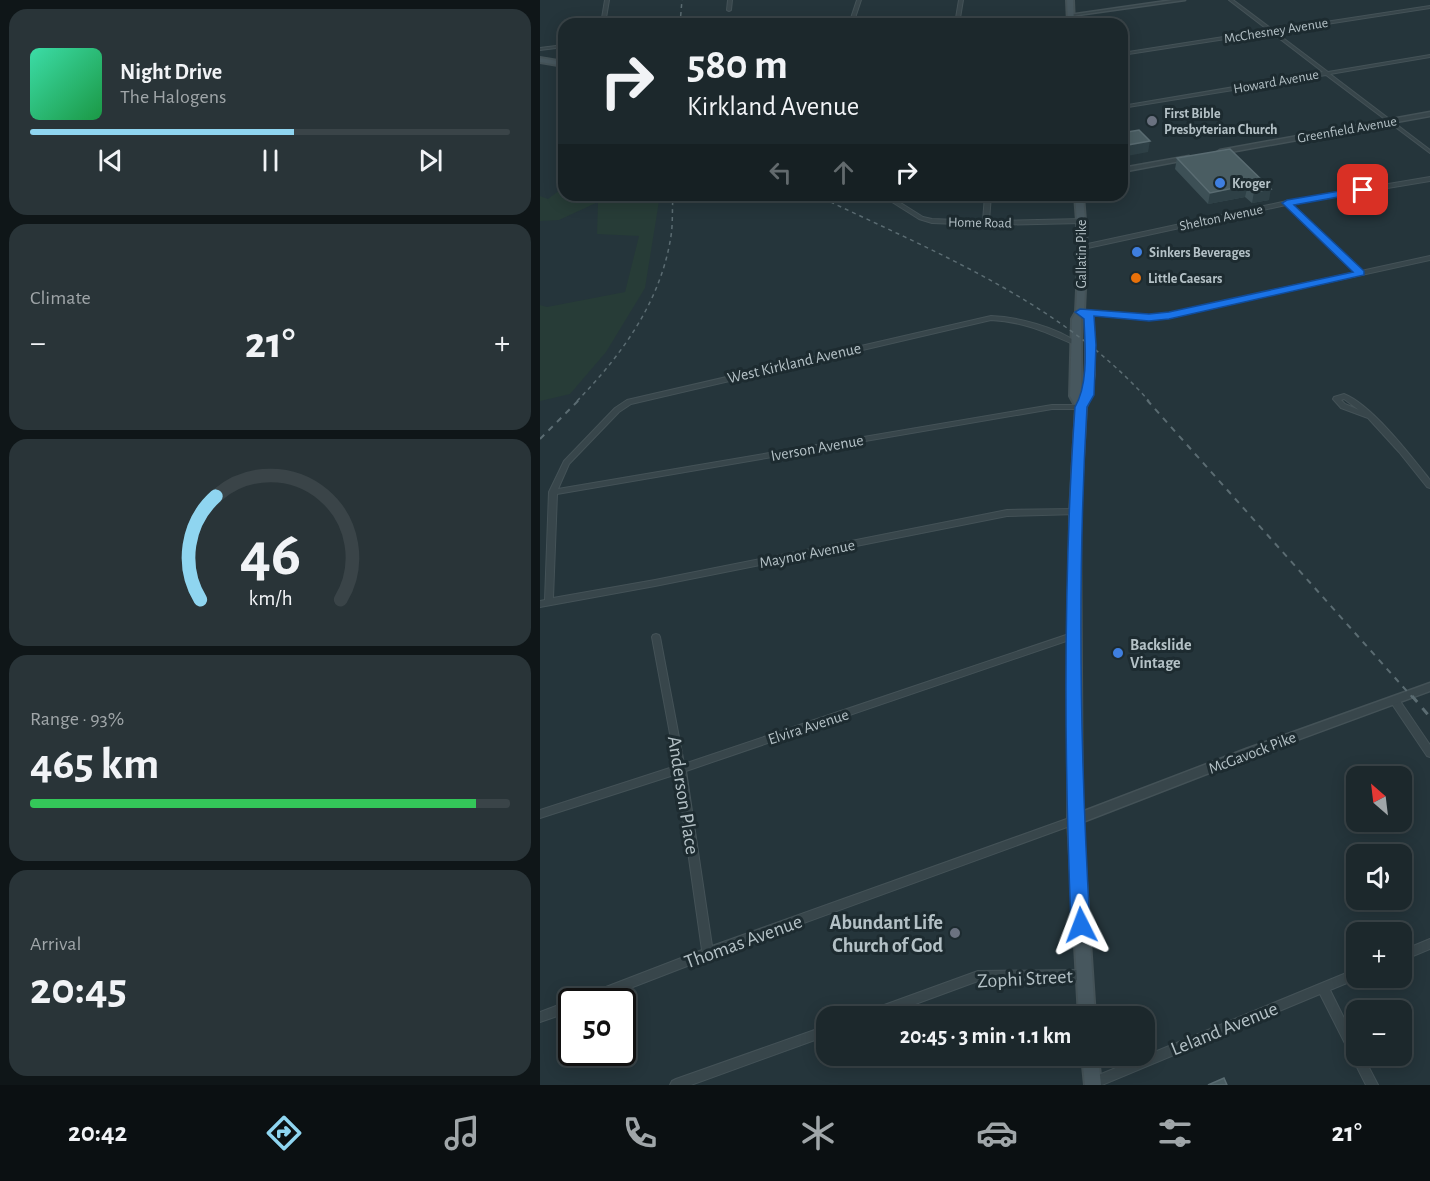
<!DOCTYPE html>
<html lang="en">
<head>
<meta charset="utf-8">
<style>
  :root { --surface:#1c282c; --page:#293438; --text:#f1f3f6; --muted:#a0a6a9; --line:#3a4448; --accent:#8fd5f0 }
  body { margin:0; font-family:"Alegreya Sans",sans-serif; background:var(--page); color:var(--text); height:100vh; display:flex; flex-direction:column; font-size:22px; white-space:nowrap }
  * { box-sizing:border-box; margin:0 }
  p { font-size:20px; color:var(--muted) }
  .icon { flex:none; width:33px; height:33px; fill:none; stroke:currentColor; stroke-width:2; stroke-linecap:round; stroke-linejoin:round }
  .map { position:relative; flex:1; overflow:hidden }
  .details { display:flex; flex-direction:column; gap:9px; padding:9px; background:#0f1618; width:540px }
  .details>* { flex:none }
  .banner { position:absolute; left:18px; top:18px; width:570px; height:183px; border-radius:18px; box-shadow:0 3px 15px #0003,0 0 0 2px var(--line); background:#1c282c; color:var(--text); overflow:hidden }
  .needle { width:39px; rotate:332deg }
  .buttons { position:absolute; left:806px; top:766px; display:grid; gap:12px }
  .buttons a { display:grid; place-items:center; width:66px; height:66px; border-radius:12px; background:var(--surface); box-shadow:0 3px 15px #0003,0 0 0 2px var(--line); font-size:30px }
  .speed { position:absolute; left:18px; top:988px; display:flex; gap:12px; font-size:30px; font-weight:700; text-align:center }
  .speed>* { display:grid; place-content:center; width:78px; height:78px; border-radius:50%; background:var(--surface); box-shadow:0 3px 15px #0003,0 0 0 2px var(--line); line-height:1 }
  .speed .limit { border:3px solid #111; border-radius:9px; background:#fff; color:#111 }
  .pin { position:absolute; display:grid; place-items:center; width:51px; height:51px; color:#fff; margin:-26px; border-radius:12px; box-shadow:0 3px 9px #0006 }
  .me { position:absolute; width:66px; margin:-33px; rotate:357deg; stroke-linejoin:round; filter:drop-shadow(0 0 4px #0008) }
  .turn { display:flex; align-items:center; gap:21px; height:126px; padding:0 30px; font-size:27px }
  .turn .icon { width:78px; height:78px; stroke-width:2.5 }
  .turn b { display:block; font-size:42px; line-height:51px }
  .lanes { display:flex; align-items:center; height:57px; padding:0 30px; background:#0003; justify-content:center; gap:30px; direction:ltr }
  .lanes .off { opacity:.35 }
  .big { font-size:45px; font-weight:700; line-height:1.1 }
  .details .widget { flex:1; display:flex; flex-direction:column; justify-content:center; gap:9px; min-width:0; padding:0 21px; border-radius:18px; background:var(--page) }
  .details .dial { align-items:center; gap:0 }
  .dial svg { height:156px; overflow:visible; fill:none; stroke:var(--line); stroke-width:7; stroke-linecap:round; text-anchor:middle }
  .dial text { fill:var(--text); stroke:none }
  .song { display:flex; align-items:center; gap:18px }
  .cover { width:72px; height:72px; border-radius:9px; background:linear-gradient(135deg,hsl(160 70% 55%),hsl(140 70% 35%)) }
  .played { height:6px; border-radius:3px; background:linear-gradient(90deg,var(--accent) 55%,var(--line) 55%) }
  .keys { display:flex; justify-content:space-around; direction:ltr }
  .heat { display:flex; justify-content:space-between; align-items:center; font-size:33px; direction:ltr }
  .charge { height:9px; border-radius:4px; background:linear-gradient(90deg,#34c759 93%,var(--line) 0) }
  .trip { position:absolute; left:276px; top:1006px; width:339px; height:60px; border-radius:18px; background:var(--surface); box-shadow:0 3px 15px #0003,0 0 0 2px var(--line); font-weight:700; line-height:60px; text-align:center }
  .tabs { display:flex; height:96px; justify-content:space-around; align-items:center; background:#0b1012; color:var(--muted) }
  .tabs .icon { width:42px; height:42px }
  .tabs .selected { color:var(--accent) }
  .tabs b { font-size:27px; color:var(--text) }
  main { display:flex; flex:1; min-height:0 }
  .map>svg:first-child { display:block }
</style>
</head>
<body>
<main>
<section class="details">
<div class="widget">
<div class="song"><i class="cover"></i><div><b>Night Drive</b><p>The Halogens</p></div></div>
<div class="played"></div>
<div class="keys"><svg class="icon" aria-label="previous" viewBox="0 0 24 24"><path d="M18 5L8 12l10 7zM5 5v14"/></svg><svg class="icon" aria-label="pause" viewBox="0 0 24 24"><path d="M8 5v14M16 5v14"/></svg><svg class="icon" aria-label="next" viewBox="0 0 24 24"><path d="M6 5l10 7-10 7zM19 5v14"/></svg></div>
</div>
<div class="widget"><p>Climate</p>
<div class="heat"><a>−</a><b class="big">21°</b><a>+</a></div>
</div>
<div class="widget dial"><svg viewBox="0 0 100 80">
<path d="M14 69A42 42 0 1 1 86 69"/>
<path d="M14 69A42 42 0 0 1 22 16" stroke="#8fd5f0"/>
<text x="50" y="56" font-size="32" font-weight="700">46</text>
<text x="50" y="72" font-size="11">km/h</text>
</svg></div>
<div class="widget"><p>Range · 93%</p><b class="big">465 km</b><div class="charge"></div></div>
<div class="widget"><p>Arrival</p><b class="big">20:45</b></div>
</section>
<div class="map">
<svg width="890" height="1085" viewBox="0 0 890 1085">
  <rect width="100%" height="100%" fill="#25353b"/>
  <!-- green -->
  <polygon fill="#273c37" points="20,190 24,191 24,195 120,195 105,288 66,352 30,394 0,401 0,305 7,307 85,292 99,236 57,234 58,202 19,220 0,221 0,196 8,199"/>
  <g fill="none" stroke-linecap="round" stroke-linejoin="round">
    <!-- minor casing -->
    <g stroke="#445257" stroke-width="2">
      <g id="minor">
        <polygon points="65,0 69,0 65,24 61,24"/>
        <polygon points="188,0 192,0 191,10 189,11 187,10"/>
        <polygon points="317,0 321,0 313,24 309,24"/>
        <polygon points="419,0 423,0 419,24 415,24"/>
        <polygon points="689,0 693,0 733,30 890,6 890,8 735,32 788,72 890,55 890,57 790,74 890,150 890,153 786,75 582,108 582,106 783,72 731,32 582,55 582,53 728,30"/>
        <polygon points="24,45 24,47 0,50 0,48"/>
        <polygon points="890,177 890,181 751,204 821,271 890,256 890,260 629,317 609,319 540,314 537,312 540,310 609,315 629,313 816,272 746,205 543,249 540,247 543,245 747,201"/>
        <polygon points="341,195 348,195 383,217 392,219 443,221 445,195 451,195 449,221 542,219 545,221 542,223 446,225 392,223 379,219"/>
        <path d="M451,316C478,317 516,327 538,343L535,345L533,344C506,332 481,321 451,320L91,404L79,412L29,464L18,489L512,405H543L544,407L543,409H512L17,494L13,598L115,580L467,510L535,509L538,510L539,512L538,514L467,516L115,586L0,607V601L5,600L9,492L24,461L75,408L87,400Z"/>
        <path d="M804,394C832,405 871,456 890,480V488L887,487L859,452L828,418L801,408L793,399L794,397ZM804,399L819,410L805,404L801,400Z"/>
        <polygon points="535,632 538,633 539,635 538,637 146,771 172,946 535,816 538,817 540,820 538,823 168,958 54,1002 32,1002 32,1011 0,1022 0,1012 32,1000 35,1001 36,998 40,997 162,950 137,774 0,818 0,810 136,766 112,637 113,635 116,634 119,635 120,637 144,764"/>
        <polygon points="855,697 858,698 890,745 890,757 887,756 852,704 851,701 852,698"/>
        <polygon points="890,939 890,949 861,961 861,951"/>
        <polygon points="816,969 816,978 819,978 790,990 816,1042 816,1056 823,1056 838,1085 826,1085 780,994 562,1085 548,1085 547,1083 549,1079"/>
        <polygon points="543,970 547,971 548,975 547,979 543,980 438,981 340,1017 320,1017 321,1013 325,1012 438,971"/>
        <polygon points="286,1026 286,1036 151,1085 130,1085 132,1081 136,1079"/>
      </g>
    </g>
    <!-- tertiary casing -->
    <g stroke="#445257" stroke-width="3">
      <g id="tertiary">
        <polygon points="633,0 645,0 531,16 529,15"/>
        <polygon points="890,112 890,116 680,154 677,152 680,150"/>
        <polygon points="649,156 651,157 651,159 582,172 582,168"/>
        <polygon points="890,683 890,691 708,758 535,825 531,824 529,820 531,816 706,749"/>
      </g>
    </g>
    <!-- secondary casing -->
    <g stroke="#445257" stroke-width="4">
      <g id="secondary">
        <polygon points="527,0 533,0 534,24 528,24"/>
        <polygon points="0,58 24,62 24,66 0,62"/>
        <path d="M535,195H543L547,247L544,311L553,318L554,375L550,397L546,407L540,512L542,820L555,1017H539L528,820L530,512L536,407L530,396L532,319L536,312L539,247ZM541,317L545,319C546,346 548,372 541,398Z"/>
        <polygon points="542,1056 558,1056 561,1085 545,1085"/>
      </g>
    </g>
    <!-- minor -->
    <use href="#minor" fill="#38464b" fill-rule="evenodd"/>
    <!-- tertiary -->
    <use href="#tertiary" fill="#38464b" fill-rule="evenodd"/>
    <!-- secondary -->
    <use href="#secondary" fill="#47575e" fill-rule="evenodd"/>
    <!-- rail-far2 -->
    <g stroke="#5b6c72" stroke-width="1.5" stroke-dasharray="4 4" stroke-linecap="butt">
      <polyline points="140,24 142,0"/>
      <path d="M276,195C394,252 520,301 609,401"/>
      <path d="M37,401C82,355 121,301 131,236C133,223 132,209 133,195"/>
    </g>
    <!-- rail-far1 -->
    <g stroke="#5b6c72" stroke-width="2" stroke-dasharray="6 6" stroke-linecap="butt">
      <polyline points="607,400 873,698"/>
      <polyline points="0,439 39,400"/>
    </g>
    <!-- rail -->
    <polyline stroke="#5b6c72" stroke-width="3" stroke-dasharray="8 8" stroke-linecap="butt" points="872,696 890,717"/>
  </g>
  <!-- wall -->
  <polygon fill="#3d5056" points="690,149 729,200 712,203 705,197 668,204 635,169 637,158"/>
  <!-- shaded-wall -->
  <g fill="#2e4046">
    <polygon points="610,141 608,152 582,157 582,146"/>
    <polygon points="708,185 705,197 668,204 670,193"/>
    <polygon points="731,189 729,200 712,203 714,192"/>
  </g>
  <!-- building -->
  <g fill="#4a5d62" stroke="#5a6c72" stroke-width="1.5">
    <polygon points="599,130 610,141 582,146 582,133"/>
    <polygon points="690,149 731,189 714,192 708,185 670,193 637,158"/>
    <polygon points="684,1078 687,1085 668,1085"/>
  </g>
  <!-- route -->
  <path fill="#1a73e8" stroke="#114b97" stroke-width="1.5" d="M823,187L826,188V192L754,205L824,271V275L629,319L609,321L554,316L556,345L554,395L547,407C537,579 540,752 550,925L547,931L541,934L534,931L531,925C524,752 523,579 535,407C549,383 545,346 544,319L535,312L540,309L609,314L629,312L813,272L742,203L747,200Z"/>
  <!-- markers -->
  <g fill="#6b7280" stroke="#1d2b30" stroke-width="2">
    <circle cx="612" cy="121" r="6"/>
    <circle cx="415" cy="933" r="6"/>
  </g>
  <g fill="#3f7fe0" stroke="#1d2b30" stroke-width="2">
    <circle cx="680" cy="183" r="6"/>
    <circle cx="597" cy="252" r="6"/>
    <circle cx="578" cy="653" r="6"/>
  </g>
  <circle fill="#e8710a" stroke="#1d2b30" stroke-width="2" cx="596" cy="278" r="6"/>
  <g text-anchor="middle" stroke-width="6" stroke-linejoin="round" paint-order="stroke">
    <!-- far-street labels -->
    <g font-size="14" fill="#b4c1c6" stroke="#1d2b30">
      <text transform="translate(736 30) rotate(-9)" y="5">McChesney Avenue</text>
      <text transform="translate(736 81) rotate(-10)" y="5">Howard Avenue</text>
      <text transform="translate(807 129) rotate(-10)" y="5">Greenfield Avenue</text>
      <text transform="translate(681 217) rotate(-12)" y="5">Shelton Avenue</text>
      <text transform="translate(440 222) rotate(1)" y="5">Home Road</text>
      <text transform="translate(541 254) rotate(-90)" y="5">Gallatin Pike</text>
    </g>
    <!-- far-poi labels -->
    <g font-size="14" font-weight="bold" fill="#b4c1c6" stroke="#1d2b30" text-anchor="start">
      <text x="624" y="118">First Bible<tspan x="624" dy="16">Presbyterian Church</tspan></text>
      <text x="692" y="188">Kroger</text>
      <text x="609" y="257">Sinkers Beverages</text>
      <text x="608" y="283">Little Caesars</text>
    </g>
    <!-- street labels -->
    <g font-size="16" fill="#b4c1c6" stroke="#1d2b30">
      <text transform="translate(254 362) rotate(-13)" y="6">West Kirkland Avenue</text>
      <text transform="translate(277 447) rotate(-10)" y="6">Iverson Avenue</text>
      <text transform="translate(267 553) rotate(-11)" y="6">Maynor Avenue</text>
      <text transform="translate(268 726) rotate(-18)" y="6">Elvira Avenue</text>
      <text transform="translate(712 752) rotate(-21)" y="6">McGavock Pike</text>
    </g>
    <!-- poi labels -->
    <g font-size="16" font-weight="bold" fill="#b4c1c6" stroke="#1d2b30" text-anchor="start">
      <text x="590" y="650">Backslide<tspan x="590" dy="18">Vintage</tspan></text>
    </g>
    <!-- near-street labels -->
    <g font-size="20" fill="#b4c1c6" stroke="#1d2b30">
      <text transform="translate(144 795) rotate(81)" y="7">Anderson Place</text>
      <text transform="translate(203 941) rotate(-20)" y="7">Thomas Avenue</text>
      <text transform="translate(485 978) rotate(-3)" y="7">Zophi Street</text>
      <text transform="translate(684 1028) rotate(-22)" y="7">Leland Avenue</text>
    </g>
    <!-- near-poi labels -->
    <g font-size="20" font-weight="bold" fill="#b4c1c6" stroke="#1d2b30" text-anchor="end">
      <text x="403" y="929">Abundant Life<tspan x="403" dy="23">Church of God</tspan></text>
    </g>
  </g>
</svg>
<div class="buttons">
<a><svg class="needle" viewBox="-14 -14 28 28"><path d="M0-13l5 13h-10z" fill="#e53935"/><path d="M0 13l5-13h-10z" fill="#a0a6a9"/></svg></a>
<a><svg class="icon" aria-label="sound" viewBox="0 0 24 24"><path d="M4 9h4l5-4v14l-5-4H4zM17 9q2 3 0 6"/></svg></a>
<a>+</a>
<a>−</a>
</div>
<div class="speed"><div class="limit">50</div></div>
<div class="pin" style="left:823px;top:190px;background:#d93025"><svg class="icon" aria-label="arrive" viewBox="0 0 24 24"><path d="M6 21V4h12l-3 4 3 4H6"/></svg></div>
<svg class="me" style="left:541px;top:925px" viewBox="-20 -20 40 40"><path d="M0-17L14 15 0 8-14 15z" fill="#1a73e8" stroke="#fff" stroke-width="4"/></svg>
<div class="trip">20:45 · 3 min · 1.1 km</div>
<div class="banner">
<div class="turn"><svg class="icon" aria-label="right" viewBox="0 0 24 24"><path d="M7 20v-9h11M14 6l5 5-5 5"/></svg><div><b>580 m</b>Kirkland Avenue</div></div>
<div class="lanes"><svg class="icon off" aria-label="left" viewBox="0 0 24 24"><path d="M17 20v-9H6M10 6l-5 5 5 5"/></svg><svg class="icon off" aria-label="ahead" viewBox="0 0 24 24"><path d="M12 20V5M6 11l6-6 6 6"/></svg><svg class="icon" aria-label="right" viewBox="0 0 24 24"><path d="M7 20v-9h11M14 6l5 5-5 5"/></svg></div>
</div>
</div>
</main>
<nav class="tabs">
<b>20:42</b>
<svg class="icon selected" aria-label="directions" viewBox="0 0 24 24"><path d="M12 3l9 9-9 9-9-9zM9 14v-3h6M13 9l2 2-2 2"/></svg>
<svg class="icon" aria-label="music" viewBox="0 0 24 24"><path d="M9 18V5l10-2v13"/><circle cx="6" cy="18" r="3"/><circle cx="16" cy="16" r="3"/></svg>
<svg class="icon" aria-label="phone" viewBox="0 0 24 24"><path d="M5 4h4l2 5-3 2q2 4 5 5l2-3 5 2v4C11 20 4 13 5 4z"/></svg>
<svg class="icon" aria-label="climate" viewBox="0 0 24 24"><path d="M12 3v18M4 7l16 10M4 17L20 7"/></svg>
<svg class="icon" aria-label="car" viewBox="0 0 24 24"><path d="M5 17H2v-5l4-1 3-4h7l3 4 3 1v5h-3M9 17h6M6 11h13"/><circle cx="7" cy="17" r="2"/><circle cx="17" cy="17" r="2"/></svg>
<svg class="icon" aria-label="filters" viewBox="0 0 24 24"><path d="M4 7h16M4 17h16"/><circle cx="9" cy="7" r="2"/><circle cx="15" cy="17" r="2"/></svg>
<b>21°</b>
</nav>
</body>
</html>
